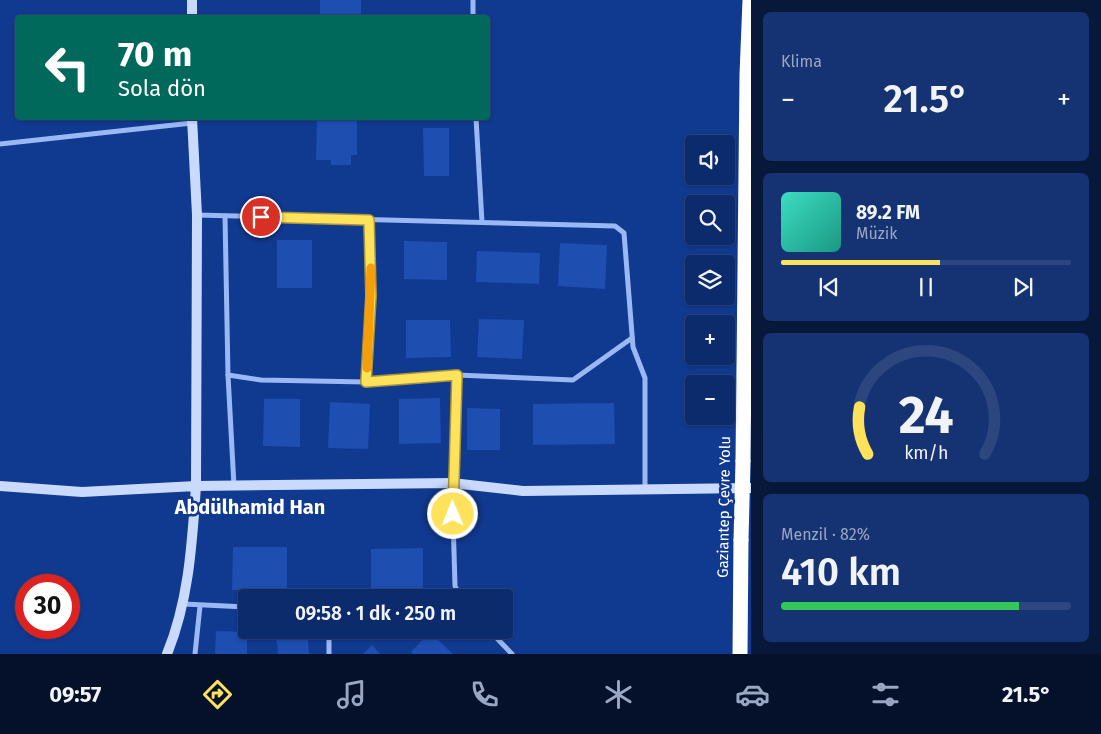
<!DOCTYPE html>
<html lang="tr">
<head>
<meta charset="utf-8">
<style>
  :root { --surface:#0c2b6c; --page:#153372; --text:#f1f3f6; --muted:#9aa7c2; --line:#2c477f; --accent:#ffe25c }
  body { margin:0; font-family:"Fira Sans",sans-serif; background:var(--page); color:var(--text); height:100vh; display:flex; flex-direction:column; font-size:19px; white-space:nowrap }
  * { box-sizing:border-box; margin:0 }
  p { font-size:16px; color:var(--muted) }
  .icon { flex:none; width:28px; height:28px; fill:none; stroke:currentColor; stroke-width:2; stroke-linecap:round; stroke-linejoin:round }
  .map { position:relative; flex:1; overflow:hidden }
  .details { display:flex; flex-direction:column; gap:12px; padding:12px; background:#07183b; width:350px }
  .details>* { flex:none }
  .guide { position:absolute; left:15px; top:15px; width:475px; height:105px; border-radius:5px; box-shadow:0 1px 4px #0004,0 0 0 1px var(--line); background:#00695c; color:#fff; overflow:hidden }
  .controls { position:absolute; left:685px; top:135px; display:grid; gap:10px }
  .controls a { display:grid; place-items:center; width:50px; height:50px; border-radius:5px; background:var(--surface); box-shadow:0 1px 4px #0004,0 0 0 1px var(--line); font-size:25px }
  .speed { position:absolute; left:15px; top:574px; display:flex; gap:10px; font-size:25px; font-weight:700; text-align:center }
  .speed>* { display:grid; place-content:center; width:65px; height:65px; border-radius:50%; background:var(--surface); box-shadow:0 1px 4px #0004,0 0 0 1px var(--line); line-height:1 }
  .speed .limit { border:8px solid #d22; background:#fff; color:#111 }
  .pin { position:absolute; display:grid; place-items:center; width:42px; height:42px; color:#fff; margin:-21px; border:2px solid #fff; border-radius:50%; box-shadow:0 1px 5px #0007 }
  .me { position:absolute; width:55px; margin:-28px; rotate:359deg; stroke-linejoin:round; filter:drop-shadow(0 0 4px #0008) }
  .turn { display:flex; align-items:center; gap:18px; height:105px; padding:0 20px; font-size:22px }
  .turn .icon { width:65px; height:65px; stroke-width:2.5 }
  .turn b { display:block; font-size:35px; line-height:42px }
  .big { font-size:38px; font-weight:600; line-height:1.1 }
  .details .widget { flex:1; display:flex; flex-direction:column; justify-content:center; gap:8px; min-width:0; padding:0 18px; border-radius:8px; background:var(--page) }
  .details .dial { align-items:center; gap:0 }
  .dial svg { height:130px; overflow:visible; fill:none; stroke:var(--line); stroke-width:7; stroke-linecap:round; text-anchor:middle }
  .dial text { fill:var(--text); stroke:none }
  .song { display:flex; align-items:center; gap:15px }
  .cover { width:60px; height:60px; border-radius:8px; background:linear-gradient(135deg,hsl(170 70% 55%),hsl(170 70% 35%)) }
  .played { height:5px; border-radius:2px; background:linear-gradient(90deg,var(--accent) 55%,var(--line) 55%) }
  .keys { display:flex; justify-content:space-around; direction:ltr }
  .heat { display:flex; justify-content:space-between; align-items:center; font-size:28px; direction:ltr }
  .charge { height:8px; border-radius:4px; background:linear-gradient(90deg,#34c759 82%,var(--line) 0) }
  .trip { position:absolute; left:238px; top:589px; width:275px; height:50px; border-radius:5px; background:var(--surface); box-shadow:0 1px 4px #0004,0 0 0 1px var(--line); font-weight:600; line-height:50px; text-align:center }
  .tabs { display:flex; height:80px; justify-content:space-around; align-items:center; background:#05112b; color:var(--muted) }
  .tabs .icon { width:35px; height:35px }
  .tabs .current { color:var(--accent) }
  .tabs b { font-size:22px; color:var(--text) }
  main { display:flex; flex:1; min-height:0 }
  .map>svg:first-child { display:block }
</style>
</head>
<body>
<main>
<div class="map">
<svg width="751" height="654" viewBox="0 0 751 654">
  <rect width="100%" height="100%" fill="#103990"/>
  <!-- building -->
  <g fill="#1d4eb0">
    <rect x="320" y="0" width="41" height="18"/>
    <polygon points="317,118 357,118 357,155 351,155 351,165 331,165 331,160 316,160"/>
    <polygon points="423,128 449,128 449,176 424,176"/>
    <rect x="277" y="240" width="35" height="48"/>
    <polygon points="404,241 447,242 447,280 404,279"/>
    <polygon points="560,243 607,245 605,289 558,286"/>
    <polygon points="477,251 540,253 539,284 476,282"/>
    <polygon points="479,319 524,320 522,359 477,357"/>
    <polygon points="406,320 450,320 451,357 406,358"/>
    <polygon points="440,398 441,443 399,444 399,399"/>
    <polygon points="264,399 300,399 300,447 263,446"/>
    <polygon points="330,402 370,404 368,449 328,448"/>
    <polygon points="614,403 615,444 533,445 533,404"/>
    <polygon points="467,408 500,409 500,450 467,450"/>
    <polygon points="233,547 287,547 287,590 232,590"/>
    <polygon points="423,548 423,595 371,595 371,549"/>
    <polygon points="300,630 307,630 309,654 278,654 276,633"/>
    <polygon points="216,631 247,632 247,654 215,654"/>
    <polygon points="430,632 453,654 413,654 411,652"/>
    <polygon points="372,645 380,654 363,654"/>
  </g>
  <g fill="none" stroke-linecap="round" stroke-linejoin="round">
    <!-- street -->
    <g stroke="#9ab8f3" stroke-width="5">
      <polyline points="473,18 473,0"/>
      <polyline points="476,118 482,222"/>
      <polyline points="0,144 192,123"/>
      <polyline points="197,215 615,226 624,233 633,347 645,378 645,489"/>
      <polyline points="225,216 228,375 234,486"/>
      <polyline points="228,375 261,380 366,382 457,375 573,380 632,338"/>
      <polyline points="457,375 452,483 455,586 461,598"/>
      <polyline points="366,382 371,296 369,220"/>
      <polyline points="184,604 246,607"/>
      <polyline points="329,630 329,654"/>
      <polyline points="489,630 512,654"/>
      <polyline points="195,654 200,606"/>
    </g>
    <!-- secondary -->
    <g stroke="#c9dafd" stroke-width="10">
      <polyline points="192,18 192,0"/>
      <polyline points="192,118 197,215 196,486 452,483 523,491 751,488"/>
      <path d="M0,486L82,492L196,486C192,544 189,600 167,654"/>
    </g>
    <!-- highway -->
    <g stroke="#fff" stroke-width="15">
      <polyline points="743,461 747,75 750,0"/>
      <polyline points="740,654 741,540"/>
    </g>
    <!-- highway-bridge -->
    <polyline stroke="#fff" stroke-width="15" points="741,540 743,461"/>
  </g>
  <g fill="none" stroke-linecap="round" stroke-linejoin="round">
    <!-- route casing -->
    <g stroke="#a6933c" stroke-width="12">
      <polyline id="route" points="261,217 369,220 371,296 366,382 457,375 453,514"/>
    </g>
    <!-- route -->
    <use href="#route" stroke="#ffe25c" stroke-width="9"/>
    <!-- slow -->
    <polyline stroke="#f59e0b" stroke-width="9" points="367,368 371,268"/>
  </g>
  <g text-anchor="middle" stroke-width="5" stroke-linejoin="round" paint-order="stroke">
    <!-- street labels -->
    <g font-size="15" fill="#fff" stroke="#103990">
      <text transform="translate(724 507) rotate(-89)" y="5">Gaziantep Çevre Yolu</text>
    </g>
    <!-- district labels -->
    <g font-size="20" font-weight="bold" fill="#fff" stroke="#103990">
      <text x="250" y="514">Abdülhamid Han</text>
    </g>
  </g>
</svg>
<div class="controls">
<a><svg class="icon" aria-label="sound" viewBox="0 0 24 24"><path d="M4 9h4l5-4v14l-5-4H4zM17 9q2 3 0 6"/></svg></a>
<a><svg class="icon" aria-label="search" viewBox="0 0 24 24"><circle cx="10" cy="10" r="6"/><path d="M15 15l6 6"/></svg></a>
<a><svg class="icon" aria-label="layers" viewBox="0 0 24 24"><path d="M12 4l9 5-9 5-9-5zM3 14l9 5 9-5"/></svg></a>
<a>+</a>
<a>−</a>
</div>
<div class="speed"><div class="limit">30</div></div>
<div class="pin" style="left:261px;top:217px;background:#d93025"><svg class="icon" aria-label="arrive" viewBox="0 0 24 24"><path d="M6 21V4h12l-3 4 3 4H6"/></svg></div>
<svg class="me" style="left:453px;top:514px" viewBox="-20 -20 40 40"><circle r="17" fill="#ffe25c" stroke="#fff" stroke-width="3"/><path d="M0-11L8 9 0 5-8 9z" fill="#fff"/></svg>
<div class="trip">09:58 · 1 dk · 250 m</div>
<div class="guide">
<div class="turn"><svg class="icon" aria-label="left" viewBox="0 0 24 24"><path d="M17 20v-9H6M10 6l-5 5 5 5"/></svg><div><b>70 m</b>Sola dön</div></div>
</div>
</div>
<section class="details">
<div class="widget"><p>Klima</p>
<div class="heat"><a>−</a><b class="big">21.5°</b><a>+</a></div>
</div>
<div class="widget">
<div class="song"><i class="cover"></i><div><b>89.2 FM</b><p>Müzik</p></div></div>
<div class="played"></div>
<div class="keys"><svg class="icon" aria-label="previous" viewBox="0 0 24 24"><path d="M18 5L8 12l10 7zM5 5v14"/></svg><svg class="icon" aria-label="pause" viewBox="0 0 24 24"><path d="M8 5v14M16 5v14"/></svg><svg class="icon" aria-label="next" viewBox="0 0 24 24"><path d="M6 5l10 7-10 7zM19 5v14"/></svg></div>
</div>
<div class="widget dial"><svg viewBox="0 0 100 80">
<path d="M14 69A42 42 0 1 1 86 69"/>
<path d="M14 69A42 42 0 0 1 9 40" stroke="#ffe25c"/>
<text x="50" y="56" font-size="32" font-weight="700">24</text>
<text x="50" y="72" font-size="11">km/h</text>
</svg></div>
<div class="widget"><p>Menzil · 82%</p><b class="big">410 km</b><div class="charge"></div></div>
</section>
</main>
<nav class="tabs">
<b>09:57</b>
<svg class="icon current" aria-label="directions" viewBox="0 0 24 24"><path d="M12 3l9 9-9 9-9-9zM9 14v-3h6M13 9l2 2-2 2"/></svg>
<svg class="icon" aria-label="music" viewBox="0 0 24 24"><path d="M9 18V5l10-2v13"/><circle cx="6" cy="18" r="3"/><circle cx="16" cy="16" r="3"/></svg>
<svg class="icon" aria-label="phone" viewBox="0 0 24 24"><path d="M5 4h4l2 5-3 2q2 4 5 5l2-3 5 2v4C11 20 4 13 5 4z"/></svg>
<svg class="icon" aria-label="climate" viewBox="0 0 24 24"><path d="M12 3v18M4 7l16 10M4 17L20 7"/></svg>
<svg class="icon" aria-label="car" viewBox="0 0 24 24"><path d="M5 17H2v-5l4-1 3-4h7l3 4 3 1v5h-3M9 17h6M6 11h13"/><circle cx="7" cy="17" r="2"/><circle cx="17" cy="17" r="2"/></svg>
<svg class="icon" aria-label="filters" viewBox="0 0 24 24"><path d="M4 7h16M4 17h16"/><circle cx="9" cy="7" r="2"/><circle cx="15" cy="17" r="2"/></svg>
<b>21.5°</b>
</nav>
</body>
</html>
